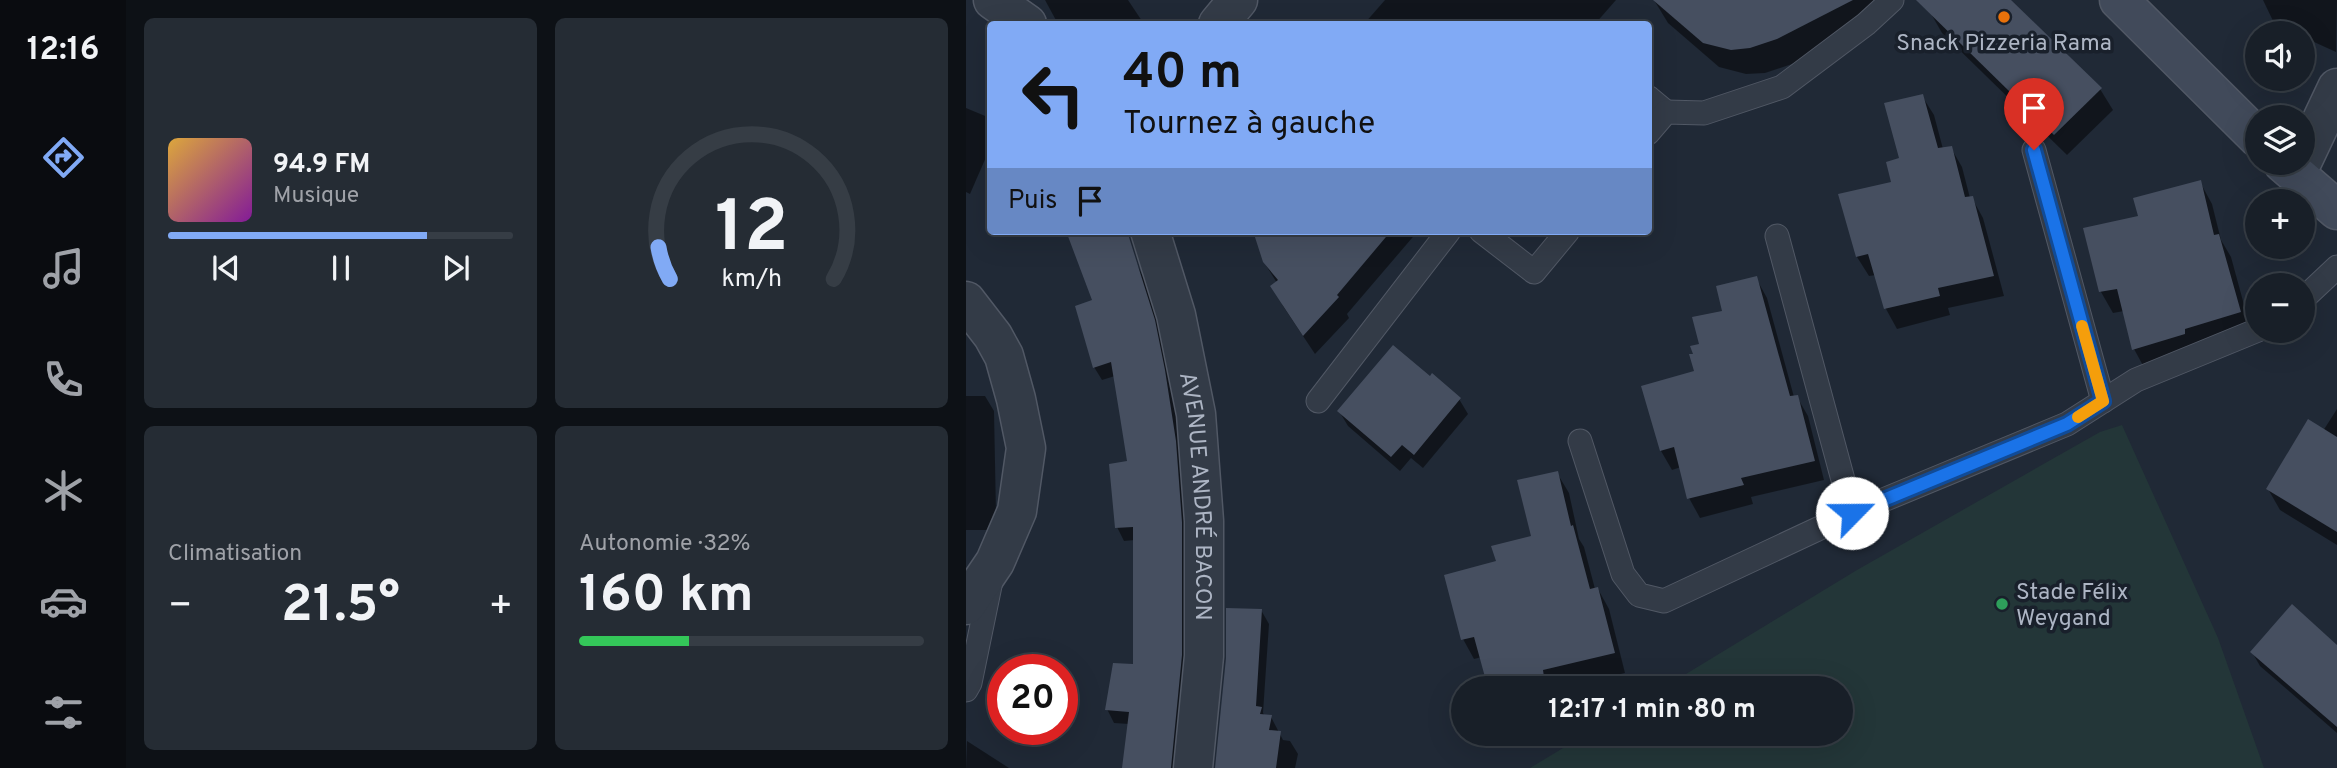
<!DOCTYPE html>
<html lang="fr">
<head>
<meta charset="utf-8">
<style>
  :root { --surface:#181f28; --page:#252c34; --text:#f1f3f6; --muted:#9fa2a8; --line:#363d45; --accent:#81aaf5 }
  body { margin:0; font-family:Overpass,sans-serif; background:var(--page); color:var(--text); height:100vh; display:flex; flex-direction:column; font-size:26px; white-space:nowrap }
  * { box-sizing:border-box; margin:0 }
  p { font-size:23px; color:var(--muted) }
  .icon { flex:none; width:38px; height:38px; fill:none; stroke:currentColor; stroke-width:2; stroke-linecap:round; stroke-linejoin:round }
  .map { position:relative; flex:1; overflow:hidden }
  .side { display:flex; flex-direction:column; gap:18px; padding:18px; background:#0d1116; width:840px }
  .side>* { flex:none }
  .banner { position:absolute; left:21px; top:21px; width:665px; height:214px; border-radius:7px; box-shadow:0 7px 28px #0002,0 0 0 2px var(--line); background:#81aaf5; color:#111; overflow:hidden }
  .buttons { position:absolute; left:1279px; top:21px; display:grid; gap:14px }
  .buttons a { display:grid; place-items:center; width:70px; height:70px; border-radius:50%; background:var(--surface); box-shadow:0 7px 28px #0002,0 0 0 2px var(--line); font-size:35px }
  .speed { position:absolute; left:21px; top:654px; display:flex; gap:14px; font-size:35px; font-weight:700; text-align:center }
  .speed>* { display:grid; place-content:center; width:91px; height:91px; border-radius:50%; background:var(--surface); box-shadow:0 7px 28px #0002,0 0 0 2px var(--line); line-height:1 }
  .speed .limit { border:10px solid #d22; background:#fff; color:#111 }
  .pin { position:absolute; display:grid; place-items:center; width:60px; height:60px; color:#fff; margin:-72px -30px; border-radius:50% 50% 50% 0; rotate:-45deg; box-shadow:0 0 7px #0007 }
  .pin .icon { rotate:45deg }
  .me { position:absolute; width:77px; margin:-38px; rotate:67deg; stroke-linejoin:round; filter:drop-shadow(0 0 5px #0008) }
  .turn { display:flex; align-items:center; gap:24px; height:147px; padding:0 21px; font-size:32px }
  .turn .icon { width:91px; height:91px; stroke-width:2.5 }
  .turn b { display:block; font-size:49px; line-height:60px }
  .then { display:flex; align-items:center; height:66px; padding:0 21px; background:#0003; gap:14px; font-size:26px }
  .big { font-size:52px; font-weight:700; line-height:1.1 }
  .side .card { flex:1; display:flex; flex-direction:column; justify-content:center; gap:10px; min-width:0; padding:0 24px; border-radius:10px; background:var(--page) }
  .side .dial { align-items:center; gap:0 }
  .dial svg { height:182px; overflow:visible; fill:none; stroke:var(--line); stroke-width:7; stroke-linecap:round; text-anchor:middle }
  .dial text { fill:var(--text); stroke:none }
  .song { display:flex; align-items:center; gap:21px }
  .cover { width:84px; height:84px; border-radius:10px; background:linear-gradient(135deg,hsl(40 70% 55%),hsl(290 70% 35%)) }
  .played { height:7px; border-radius:4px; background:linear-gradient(90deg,var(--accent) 75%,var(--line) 75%) }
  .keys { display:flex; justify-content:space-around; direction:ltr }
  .heat { display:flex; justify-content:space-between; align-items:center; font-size:38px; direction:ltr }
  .charge { height:10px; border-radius:5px; background:linear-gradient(90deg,#34c759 32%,var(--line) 0) }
  .side .tiles { flex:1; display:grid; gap:18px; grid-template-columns:repeat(2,1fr) }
  .trip { position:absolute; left:485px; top:676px; width:402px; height:70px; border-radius:35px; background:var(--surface); box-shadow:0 7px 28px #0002,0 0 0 2px var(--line); font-weight:700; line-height:70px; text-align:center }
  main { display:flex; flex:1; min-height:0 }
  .tab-bar { display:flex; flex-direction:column; width:126px; justify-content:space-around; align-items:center; background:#0a0c10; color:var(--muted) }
  .tab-bar .icon { width:49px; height:49px }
  .tab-bar .on { color:var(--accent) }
  .tab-bar b { font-size:32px; color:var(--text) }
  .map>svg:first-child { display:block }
</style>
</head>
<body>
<main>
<nav class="tab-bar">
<b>12:16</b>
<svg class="icon on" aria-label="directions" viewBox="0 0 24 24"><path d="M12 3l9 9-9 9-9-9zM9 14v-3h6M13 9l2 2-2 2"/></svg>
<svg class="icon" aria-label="music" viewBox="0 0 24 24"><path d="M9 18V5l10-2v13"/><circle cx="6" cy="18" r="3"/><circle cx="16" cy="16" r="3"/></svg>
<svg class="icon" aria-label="phone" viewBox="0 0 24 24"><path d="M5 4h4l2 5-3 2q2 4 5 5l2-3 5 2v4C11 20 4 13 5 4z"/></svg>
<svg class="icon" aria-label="climate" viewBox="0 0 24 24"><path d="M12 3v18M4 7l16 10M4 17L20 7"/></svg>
<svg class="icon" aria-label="car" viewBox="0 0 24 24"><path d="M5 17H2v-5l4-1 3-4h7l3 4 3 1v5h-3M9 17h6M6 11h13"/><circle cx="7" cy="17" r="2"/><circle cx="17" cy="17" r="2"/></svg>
<svg class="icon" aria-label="filters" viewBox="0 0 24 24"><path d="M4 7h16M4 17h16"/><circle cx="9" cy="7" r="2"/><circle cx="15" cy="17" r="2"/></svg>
</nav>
<section class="side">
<div class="tiles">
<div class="card">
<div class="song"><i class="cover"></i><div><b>94.9 FM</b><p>Musique</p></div></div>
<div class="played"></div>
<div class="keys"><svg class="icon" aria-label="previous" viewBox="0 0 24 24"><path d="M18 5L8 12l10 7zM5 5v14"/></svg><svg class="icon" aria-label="pause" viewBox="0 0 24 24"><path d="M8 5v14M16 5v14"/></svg><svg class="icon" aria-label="next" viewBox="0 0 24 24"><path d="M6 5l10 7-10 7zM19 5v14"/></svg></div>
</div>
<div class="card dial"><svg viewBox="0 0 100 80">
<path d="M14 69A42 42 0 1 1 86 69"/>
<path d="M14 69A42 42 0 0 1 9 55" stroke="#81aaf5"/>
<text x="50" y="56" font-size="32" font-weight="700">12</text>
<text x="50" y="72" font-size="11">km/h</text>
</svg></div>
<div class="card"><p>Climatisation</p>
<div class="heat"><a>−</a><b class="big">21.5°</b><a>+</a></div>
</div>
<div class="card"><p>Autonomie · 32%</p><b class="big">160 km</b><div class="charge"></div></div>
</div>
</section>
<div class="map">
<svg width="1371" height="768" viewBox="0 0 1371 768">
  <rect width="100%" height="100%" fill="#202936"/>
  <!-- green -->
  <polygon fill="#233638" points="1156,425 1252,638 1298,768 564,768 622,733 875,733 875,688 697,688 891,570 1134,432"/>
  <!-- shadow -->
  <g fill="#0007">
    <polygon points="79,0 162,0 178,24 92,24"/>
    <polygon points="419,0 650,0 629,24 398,24"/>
    <polygon points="688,0 919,0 868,42 826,64 799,73 780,74 753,67 702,23"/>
    <polygon points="978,0 1044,0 1134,89 1147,110 1101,155 976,33 964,12"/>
    <polygon points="1297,0 1371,0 1370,52 1337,37 1337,33 1329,33 1308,23"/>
    <polygon points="956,96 968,115 977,149 985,148 996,167 1004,198 1006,198 1017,218 1038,296 982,308 984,315 931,329 920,309 910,275 903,276 891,257 874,195 928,183"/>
    <polygon points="0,108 24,118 24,148 4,194 0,192"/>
    <polygon points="1234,182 1246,204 1255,240 1265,257 1286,334 1180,371 1168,349 1158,311 1147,313 1135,292 1119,229 1174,217"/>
    <polygon points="102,231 155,231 179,281 196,335 217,456 223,536 223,669 213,768 158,768 163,724 148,723 141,709 169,666 169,540 158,541 151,527 163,463 149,376 136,380 128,367 128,301"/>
    <polygon points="289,231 452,231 381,314 383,318 349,354 317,306 311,283 298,262"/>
    <polygon points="790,278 801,298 828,397 831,397 842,416 858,480 785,497 787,504 734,518 723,498 715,467 706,470 695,451 677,387 730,373 735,345 758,312"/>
    <polygon points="0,396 19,396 28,411 30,513 22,530 0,530"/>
    <polygon points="493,399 502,414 457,468 445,458 434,471 382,426 373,411"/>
    <polygon points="1371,409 1371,545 1314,510 1302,489 1357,431"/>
    <polygon points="591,473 603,493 613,539 618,547 629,589 632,589 643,609 659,673 595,688 524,688 516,657 508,659 497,639 532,563 567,538"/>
    <polygon points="295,610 303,624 297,713 299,716 305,717 317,740 324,741 332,754 329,768 251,768"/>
    <polygon points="1371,646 1371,733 1294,666 1286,652"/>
    <polygon points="1,741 43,768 0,768"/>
  </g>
  <!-- building -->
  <g fill="#464f60">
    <polygon points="687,0 887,0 811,39 784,48 765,50 737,43"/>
    <polygon points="950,0 1045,0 1136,88 1088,135"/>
    <polygon points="957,94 972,148 986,146 999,197 1007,196 1028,276 972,288 974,296 918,309 902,254 890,257 872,194 925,182 920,162 933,158 918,103"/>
    <polygon points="1235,180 1248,235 1253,234 1275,312 1219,329 1219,334 1166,350 1151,289 1133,292 1117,228 1172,216 1167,198"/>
    <polygon points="100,231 161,231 189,320 199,370 210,441 216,522 216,655 205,768 156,768 163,712 139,710 147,663 167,664 167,527 149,528 143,464 161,461 154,417 145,362 127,368 109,306 126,300"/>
    <polygon points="287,231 425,231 371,295 373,297 337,336 304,286 312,280 297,262"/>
    <polygon points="791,276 824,396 832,395 849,461 775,478 778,485 721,499 708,447 694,451 675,386 728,371 723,354 727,354 724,346 733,344 726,317 756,311 750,286"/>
    <polygon points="427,345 464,376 466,373 495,398 448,455 436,445 425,457 371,411"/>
    <polygon points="1342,419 1371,437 1371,532 1300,489"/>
    <polygon points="592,471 605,526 607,525 624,589 632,587 649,653 577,670 578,677 537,688 522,688 508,637 495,640 478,575 530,561 525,546 565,536 551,480"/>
    <polygon points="1326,604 1371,645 1371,727 1284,652"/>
    <polygon points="260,608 296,609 290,706 296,707 294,714 306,715 303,730 315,731 310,768 249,768 260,658"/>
  </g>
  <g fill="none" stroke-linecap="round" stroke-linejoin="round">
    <!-- lane casing -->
    <g stroke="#515865" stroke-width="25">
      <g id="lane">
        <polyline points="682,97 700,112"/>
        <polyline points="682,133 700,112 738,113 816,87 900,24 926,0"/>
        <polyline points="1068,150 1137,401"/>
        <polyline points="515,231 568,272 602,231"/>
        <polyline points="811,236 886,513"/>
        <polyline points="1337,299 1371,267"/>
        <polyline points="352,401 483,231"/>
        <polyline points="614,441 657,574 673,595 698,601 886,513 1101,424 1170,380 1292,330"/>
        <polyline points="0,690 4,683 25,581"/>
      </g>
    </g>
    <!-- street casing -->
    <g stroke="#515865" stroke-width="41">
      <g id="street">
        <polyline points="27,0 61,24"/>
        <polyline points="252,24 272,0"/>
        <polyline points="1337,160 1371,88"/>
        <path id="s1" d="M184,231L210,315L230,414L238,521V656L227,768"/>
        <polyline points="0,301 27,336 38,356 50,399 60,448 51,511 29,562 0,605"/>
      </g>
    </g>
    <!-- secondary casing -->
    <g stroke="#515865" stroke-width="41">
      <g id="secondary">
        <polyline points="1153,0 1292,138"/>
        <polyline points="1317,163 1371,210"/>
      </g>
    </g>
    <!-- lane -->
    <use href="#lane" stroke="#333b47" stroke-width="23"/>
    <!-- street -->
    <use href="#street" stroke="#333b47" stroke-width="38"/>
    <!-- secondary -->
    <use href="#secondary" stroke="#414a5a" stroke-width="38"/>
  </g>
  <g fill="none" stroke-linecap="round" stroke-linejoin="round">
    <!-- route casing -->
    <g stroke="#114b97" stroke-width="18">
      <polyline id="route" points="886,513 1101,424 1137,401 1068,150"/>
    </g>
    <!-- route -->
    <use href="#route" stroke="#1a73e8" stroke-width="12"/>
    <!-- slow -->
    <polyline stroke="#f59e0b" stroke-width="12" points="1112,417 1137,401 1116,326"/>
  </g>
  <!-- markers -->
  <circle fill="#e8710a" stroke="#19202b" stroke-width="2.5" cx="1038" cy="17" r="7"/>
  <circle fill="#2e9e5b" stroke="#19202b" stroke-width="2.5" cx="1036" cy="604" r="7"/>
  <g text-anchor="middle" stroke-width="7" stroke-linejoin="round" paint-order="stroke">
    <!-- poi labels -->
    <g font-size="23" fill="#adb5c4" stroke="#19202b">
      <text x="1038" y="50">Snack Pizzeria Rama</text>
      <text x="1050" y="599" text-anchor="start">Stade Félix<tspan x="1050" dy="26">Weygand</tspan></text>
    </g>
    <!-- street labels -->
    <g font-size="23" fill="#adb5c4" stroke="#19202b">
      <text dy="8" stroke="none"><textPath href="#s1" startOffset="271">AVENUE ANDRÉ BACON</textPath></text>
    </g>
  </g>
</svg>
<div class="buttons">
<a><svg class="icon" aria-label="sound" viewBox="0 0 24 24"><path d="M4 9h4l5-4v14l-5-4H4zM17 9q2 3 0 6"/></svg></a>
<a><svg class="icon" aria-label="layers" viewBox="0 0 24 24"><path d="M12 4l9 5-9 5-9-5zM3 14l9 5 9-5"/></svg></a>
<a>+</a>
<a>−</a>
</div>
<div class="speed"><div class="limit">20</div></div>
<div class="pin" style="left:1068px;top:150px;background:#d93025"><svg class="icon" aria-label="arrive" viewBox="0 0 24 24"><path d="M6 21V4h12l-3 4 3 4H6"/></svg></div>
<svg class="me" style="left:886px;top:513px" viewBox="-20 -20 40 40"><circle r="19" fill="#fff"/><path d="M0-13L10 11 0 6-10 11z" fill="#1a73e8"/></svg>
<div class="trip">12:17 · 1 min · 80 m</div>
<div class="banner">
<div class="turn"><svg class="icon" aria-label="left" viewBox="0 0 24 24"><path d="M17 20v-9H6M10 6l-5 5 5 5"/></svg><div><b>40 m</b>Tournez à gauche</div></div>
<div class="then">Puis<svg class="icon" aria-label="arrive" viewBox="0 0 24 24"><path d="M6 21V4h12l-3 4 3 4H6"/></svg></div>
</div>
</div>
</main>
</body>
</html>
